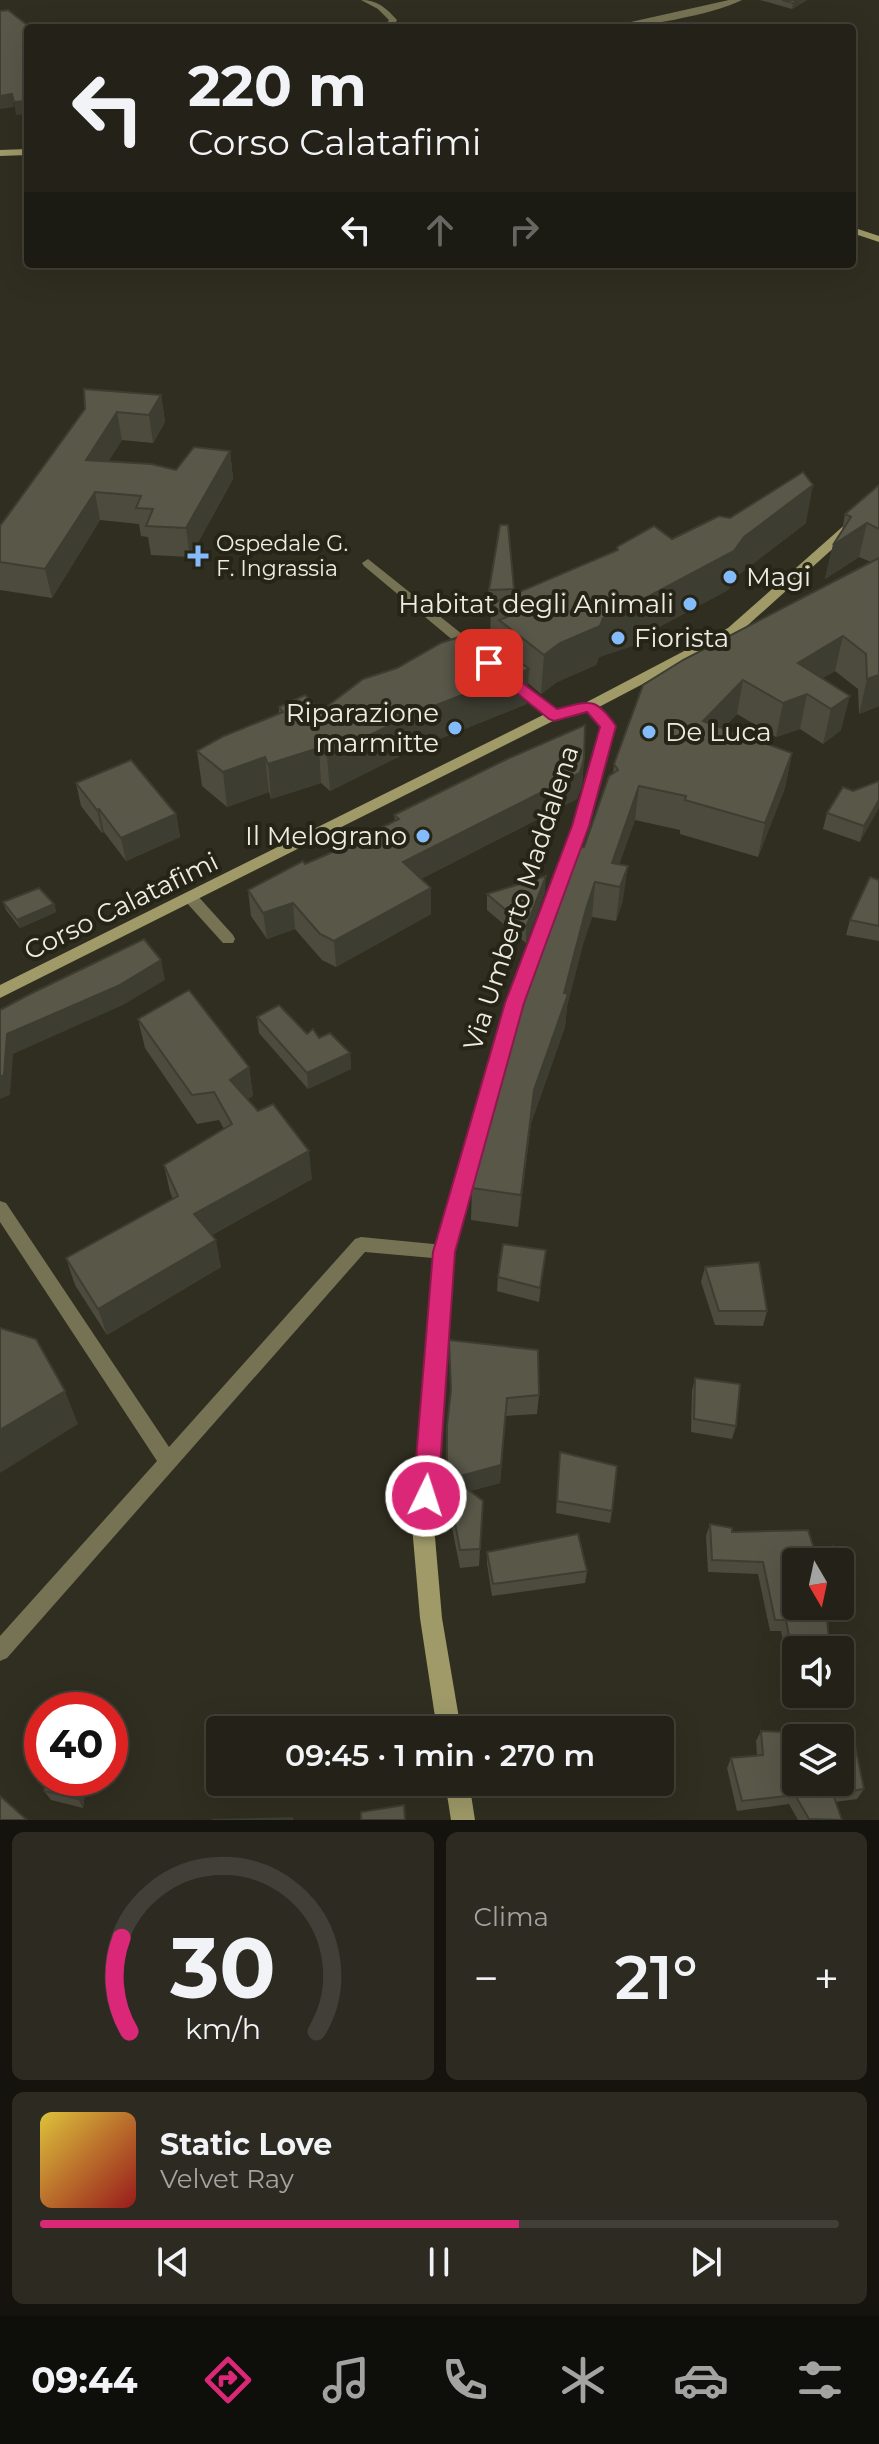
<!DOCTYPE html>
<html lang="it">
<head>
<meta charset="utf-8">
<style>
  :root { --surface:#242218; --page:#2c2a21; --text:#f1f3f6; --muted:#a3a4a2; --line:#413f37; --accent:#db2777 }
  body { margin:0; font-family:Montserrat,sans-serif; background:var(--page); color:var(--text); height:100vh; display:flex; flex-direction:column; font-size:30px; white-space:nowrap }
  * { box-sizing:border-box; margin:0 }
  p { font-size:26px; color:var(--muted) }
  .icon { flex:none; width:44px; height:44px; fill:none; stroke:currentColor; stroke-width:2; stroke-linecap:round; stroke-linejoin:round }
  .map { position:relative; height:1820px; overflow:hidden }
  .panel { display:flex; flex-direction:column; gap:12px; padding:12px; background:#14130d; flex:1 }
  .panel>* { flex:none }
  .banner { position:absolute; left:24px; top:24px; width:832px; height:244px; border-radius:8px; box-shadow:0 8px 32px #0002,0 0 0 2px var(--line); background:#242218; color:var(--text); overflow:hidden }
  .needle { width:52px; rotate:171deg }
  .controls { position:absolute; left:782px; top:1548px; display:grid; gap:16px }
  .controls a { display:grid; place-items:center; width:72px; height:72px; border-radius:8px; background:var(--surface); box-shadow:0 8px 32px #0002,0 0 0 2px var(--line); font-size:40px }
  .speed { position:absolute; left:24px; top:1692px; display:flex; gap:16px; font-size:40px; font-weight:700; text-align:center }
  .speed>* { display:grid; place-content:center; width:104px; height:104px; border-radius:50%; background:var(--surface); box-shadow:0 8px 32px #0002,0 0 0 2px var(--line); line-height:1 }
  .speed .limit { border:12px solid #d22; background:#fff; color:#111 }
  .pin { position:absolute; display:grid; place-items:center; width:68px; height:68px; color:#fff; margin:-34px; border-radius:16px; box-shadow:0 4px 12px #0006 }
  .me { position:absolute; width:88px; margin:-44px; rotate:4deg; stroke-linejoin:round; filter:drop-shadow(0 0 6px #0008) }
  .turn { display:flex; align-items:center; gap:28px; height:168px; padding:0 32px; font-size:36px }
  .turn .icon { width:104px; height:104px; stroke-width:2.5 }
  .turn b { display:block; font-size:56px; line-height:68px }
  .lanes { display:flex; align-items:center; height:76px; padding:0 32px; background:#0003; justify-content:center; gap:40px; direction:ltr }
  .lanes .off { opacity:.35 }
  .big { font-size:60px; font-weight:600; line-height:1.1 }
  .panel .card { flex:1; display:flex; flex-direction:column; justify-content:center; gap:12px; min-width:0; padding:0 28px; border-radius:12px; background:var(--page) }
  .panel .dial { align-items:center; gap:0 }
  .dial svg { height:208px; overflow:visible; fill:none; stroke:var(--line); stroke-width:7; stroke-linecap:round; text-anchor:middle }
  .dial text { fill:var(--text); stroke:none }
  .song { display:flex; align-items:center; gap:24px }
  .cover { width:96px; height:96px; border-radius:12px; background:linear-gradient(135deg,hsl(50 70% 55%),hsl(0 70% 35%)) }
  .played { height:8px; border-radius:4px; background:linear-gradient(90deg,var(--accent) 60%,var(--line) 60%) }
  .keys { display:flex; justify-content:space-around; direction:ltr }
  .heat { display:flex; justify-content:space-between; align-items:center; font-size:44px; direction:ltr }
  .panel .tiles { flex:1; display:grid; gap:12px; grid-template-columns:1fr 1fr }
  .card:last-child { grid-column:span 2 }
  .trip { position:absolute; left:206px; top:1716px; width:468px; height:80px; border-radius:8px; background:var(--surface); box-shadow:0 8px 32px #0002,0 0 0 2px var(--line); font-weight:600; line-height:80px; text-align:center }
  .tabs { display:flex; height:128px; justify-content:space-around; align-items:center; background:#0e0e0a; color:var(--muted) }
  .tabs .icon { width:56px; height:56px }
  .tabs .on { color:var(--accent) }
  .tabs b { font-size:36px; color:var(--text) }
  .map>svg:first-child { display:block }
</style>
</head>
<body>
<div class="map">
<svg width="879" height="1820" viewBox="0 0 879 1820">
  <rect width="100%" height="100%" fill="#302e20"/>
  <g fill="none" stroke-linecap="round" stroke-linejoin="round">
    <!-- lane -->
    <g fill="#767354" fill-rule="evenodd">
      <polygon points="191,893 196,894 233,935 235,939 233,943 223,943 186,902 184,898"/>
      <polygon points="0,1201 6,1203 169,1447 355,1239 361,1237 444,1245 450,1247 452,1252 450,1257 444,1259 365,1252 7,1658 0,1661 0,1636 157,1461 0,1222"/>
    </g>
    <!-- street -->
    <g fill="#767354" fill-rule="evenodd">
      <path d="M361,0C378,0 386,8 397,20L392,28H384L389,20L378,9Z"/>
      <path d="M729,0H742C712,15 638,28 604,28Z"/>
      <polygon points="368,559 477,646 477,652 467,652 364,566 362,563"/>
      <polygon points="512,678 559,712 561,715 559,718 549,718 507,685 505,682"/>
    </g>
    <!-- secondary -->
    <g fill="#9f9a68" fill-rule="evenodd">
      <polygon points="28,149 28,155 0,156 0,150"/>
      <polygon points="852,227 879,236 879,242 852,233"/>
      <polygon points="879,497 879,507 738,634 599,707 615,726 589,826 522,1003 454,1252 434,1526 442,1618 461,1730 437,1730 420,1618 412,1526 434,1252 506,1003 573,826 601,727 587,711 559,718 0,998 0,985 549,712 585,703 728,628 875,498"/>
      <polygon points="445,1782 469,1782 475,1820 451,1820"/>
    </g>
  </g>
  <!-- wall -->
  <g fill="#4d4b3e">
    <polygon points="760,0 807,0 792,9"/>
    <polygon points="161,395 165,422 153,443 122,440 108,461 176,470 230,451 233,479 190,557 151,555 148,537 141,536 139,524 100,520 52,598 0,590 0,526 85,409"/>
    <polygon points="879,485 879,706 859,714 858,689 835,671 822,678 841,730 823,744 800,729 776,737 737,714 723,728 792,753 785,788 758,857 680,834 680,830 635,820 619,864 623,900 616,921 592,917 583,944 567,1006 565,1027 531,1123 518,1227 471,1220 472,1188 530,984 543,947 545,923 584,847 613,774 614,764 871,562 859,557 825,579 833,545 842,531 845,514"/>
    <polygon points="730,518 806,523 737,576 728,590 646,634 641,643 599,657 596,665 557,682 541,694 528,683 527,704 412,750 330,791 321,783 271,799 269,792 227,807 202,786 197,751 279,714 279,707 321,711 397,668 490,638 491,606 489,606 489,590 514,589 514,595 617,551 617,547 672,539"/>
    <polygon points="584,759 582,785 577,799 421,879 431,888 431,914 336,967 322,960 295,929 267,939 251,916 248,890 326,855 395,821 394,815"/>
    <polygon points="879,781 860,842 823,829 827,813 853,791"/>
    <polygon points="76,783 176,814 180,837 126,861 104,832 102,833 81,806"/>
    <polygon points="879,880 879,941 846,935 850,920"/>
    <polygon points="545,892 526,943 487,910 487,894"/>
    <polygon points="3,902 54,904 56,912 20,928 6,910"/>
    <polygon points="257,1017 319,1038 350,1053 351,1069 308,1089 259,1033"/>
    <polygon points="138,1019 249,1067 253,1096 247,1099 312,1179 212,1235 221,1267 107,1335 75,1285 66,1258 173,1199 170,1192 164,1165 224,1129 219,1120 197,1124 145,1048"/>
    <polygon points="544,1264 539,1302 497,1291 498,1277"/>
    <polygon points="705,1267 767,1311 763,1326 715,1325 701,1282"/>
    <polygon points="449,1340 539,1395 537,1414 506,1416 500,1483 470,1491 483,1501 479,1566 460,1568 446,1497 447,1425 451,1395"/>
    <polygon points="695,1378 736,1426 732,1439 691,1432 692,1391"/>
    <polygon points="560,1452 612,1511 610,1523 556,1513"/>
    <polygon points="710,1524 732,1532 796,1562 829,1643 825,1650 796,1650 796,1653 785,1652 781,1631 770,1631 758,1574 708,1572 706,1536"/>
    <polygon points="487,1552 587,1571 585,1583 492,1596 487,1564"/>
    <polygon points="761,1731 864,1789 857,1799 835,1802 842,1820 798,1820 789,1804 737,1811 727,1768 731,1758 757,1756 756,1741"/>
    <polygon points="46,1778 87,1778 83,1808 51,1800 44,1791"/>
  </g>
  <!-- shaded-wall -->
  <g fill="#3e3d32">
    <polygon points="798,0 807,0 792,9 793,3"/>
    <polygon points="12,94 14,107 0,109 0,96"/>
    <polygon points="28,101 28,114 16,115 14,102"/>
    <polygon points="161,395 165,422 153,443 149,415"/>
    <polygon points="117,412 122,440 92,488 86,460"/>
    <polygon points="230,451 233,479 190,557 186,528"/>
    <polygon points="813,485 806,523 737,576 728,590 646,634 641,643 599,657 596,665 557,682 541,694 544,655 560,643 603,618 651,595 744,537"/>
    <polygon points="95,492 100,520 52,598 45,569"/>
    <polygon points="867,523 859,557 825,579 833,545"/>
    <polygon points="843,636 835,671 791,697 798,663"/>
    <polygon points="529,669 527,704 412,750 330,791 327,756 411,715"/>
    <polygon points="879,675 879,706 859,714 867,679"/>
    <polygon points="743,680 737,714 698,755 703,721"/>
    <polygon points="807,694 800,729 776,737 783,703"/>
    <polygon points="850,696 841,730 823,744 831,709"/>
    <polygon points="319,748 321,783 271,799 268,764"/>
    <polygon points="792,753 785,788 758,857 765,823"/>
    <polygon points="265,757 269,792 227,807 223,772"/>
    <polygon points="584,759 582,785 577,799 403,888 403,862"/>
    <polygon points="639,786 635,820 612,885 612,863"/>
    <polygon points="879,800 879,808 860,842 864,826"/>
    <polygon points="99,809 104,832 102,833 97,810"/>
    <polygon points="176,814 180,837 126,861 121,838"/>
    <polygon points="628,866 623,900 616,921 620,887"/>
    <polygon points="546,876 545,892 526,943 526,927"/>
    <polygon points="595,882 592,917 583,944 567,1006 565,1027 531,1123 518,1227 521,1195 534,1090 564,993 586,909"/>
    <polygon points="431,888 431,914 336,967 334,941"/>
    <polygon points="293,903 295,929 267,939 263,913"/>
    <polygon points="54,904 56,912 20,928 17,920"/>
    <polygon points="161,960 165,980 123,1005 13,1054 10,1095 0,1099 0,1077 7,1034"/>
    <polygon points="350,1053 351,1069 308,1089 307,1073"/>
    <polygon points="249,1067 253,1096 234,1108 230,1080"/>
    <polygon points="309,1151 312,1179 200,1241 194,1214"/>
    <polygon points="216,1240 221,1267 107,1335 98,1309"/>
    <polygon points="65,1391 78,1424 0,1473 0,1430"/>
    <polygon points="507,1398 500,1483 452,1496 453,1478"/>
    <polygon points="80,1778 87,1778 83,1808 78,1799"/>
  </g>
  <!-- building -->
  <g fill="#595748" stroke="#3e3d32" stroke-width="2" fill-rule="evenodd">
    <polygon points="782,0 798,0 793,3"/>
    <polygon points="8,10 31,28 28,28 28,101 14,102 12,94 0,96 0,11"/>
    <polygon points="84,389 161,395 149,415 117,412 86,460 151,464 176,470 194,447 230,451 186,528 146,526 153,509 136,508 141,496 95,492 45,569 0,562 0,526 85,409"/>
    <polygon points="803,472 813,485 744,537 734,551 651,595 646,604 603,618 600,626 560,643 544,655 499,620 507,617 491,604 618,550 617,547 654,526 672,539 719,516 730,518"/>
    <polygon points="879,485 879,529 867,523 833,545 851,517 845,514"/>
    <polygon points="500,525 508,525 514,589 489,590"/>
    <polygon points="879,558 879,675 867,679 866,654 843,636 798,663 850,696 831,709 807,694 783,703 743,680 703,721 792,753 765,823 685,800 686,796 639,786 612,863 628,866 620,887 595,882 586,909 564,993 568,994 534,1090 521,1195 472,1188 524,982 530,984 550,927 545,923 573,850 584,847 609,776 618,770 614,764 643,685 683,660"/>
    <polygon points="480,630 529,669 411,715 327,756 319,748 268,764 265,757 223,772 197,751 224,736 283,712 279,707 305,695 321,711 363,679 397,668 441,643"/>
    <polygon points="585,725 584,759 580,773 403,862 431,888 334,941 320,934 293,903 263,913 248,890 303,861 305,864 326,855 399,819 394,815 505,760"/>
    <polygon points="131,760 176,814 121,838 99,809 97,810 76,783"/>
    <polygon points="879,781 879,800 864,826 827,813 843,787 853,791"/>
    <polygon points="546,876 526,927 487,894"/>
    <polygon points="870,877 879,880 879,926 850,920"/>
    <polygon points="39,888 54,904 17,920 3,902"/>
    <polygon points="144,939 161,960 118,986 7,1034 4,1075 0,1077 0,1010 30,994"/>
    <polygon points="189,990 249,1067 230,1080 258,1111 273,1104 309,1151 194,1214 216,1240 98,1309 66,1258 178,1196 164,1165 232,1124 214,1092 192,1095 138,1019"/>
    <polygon points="279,1005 307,1034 313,1029 319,1038 330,1033 350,1053 307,1073 257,1017"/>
    <polygon points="503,1244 546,1250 540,1288 498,1277"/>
    <polygon points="759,1262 767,1311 719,1311 705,1267"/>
    <polygon points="0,1328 36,1339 65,1391 0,1430"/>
    <polygon points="449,1340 538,1350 539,1395 507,1398 501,1465 453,1478 483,1501 480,1549 460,1550 447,1479 447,1425 451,1390"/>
    <polygon points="695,1378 740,1384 736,1426 694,1419"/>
    <polygon points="560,1452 617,1466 612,1511 557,1501"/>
    <polygon points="710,1524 732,1528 732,1532 808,1530 815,1552 833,1546 836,1562 796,1562 796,1606 826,1606 829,1643 790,1641 786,1620 775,1620 763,1562 712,1560"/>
    <polygon points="578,1534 587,1571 493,1584 487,1552"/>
    <path d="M761,1731L853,1735L864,1789L833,1794L842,1820L809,1819L795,1795L742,1801L731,1758L763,1755ZM796,1738H840V1782H796Z"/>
    <polygon points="46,1778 80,1778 78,1799 44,1791"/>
    <polygon points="0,1796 27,1820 0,1820"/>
    <polygon points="404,1805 405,1820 361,1820 361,1812"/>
    <polygon points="292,1818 292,1820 212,1820"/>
  </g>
  <!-- route -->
  <path fill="#db2777" stroke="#8e194d" stroke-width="2" d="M489,658L557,709C590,701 595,696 616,726L589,826L524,1003L455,1252L438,1496L434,1504L426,1508L417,1504L413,1496L433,1252L505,1003L572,826L600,727L587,712L554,721L549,719L483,666V660Z"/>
  <!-- markers -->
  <g fill="#84bcfb" stroke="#262417" stroke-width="3">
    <path d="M194 544h8v8h8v8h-8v8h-8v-8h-8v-8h8z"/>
    <circle cx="730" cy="577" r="8"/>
    <circle cx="690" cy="604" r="8"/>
    <circle cx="618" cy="638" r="8"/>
    <circle cx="455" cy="728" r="8"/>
    <circle cx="649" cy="732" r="8"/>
    <circle cx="423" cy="836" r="8"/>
  </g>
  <g text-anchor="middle" stroke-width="8" stroke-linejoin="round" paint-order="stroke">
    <!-- far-poi labels -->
    <g font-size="22" fill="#edece3" stroke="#262417" text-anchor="start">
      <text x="216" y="551">Ospedale G.<tspan x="216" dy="25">F. Ingrassia</tspan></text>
    </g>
    <!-- poi labels -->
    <g font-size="26" fill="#edece3" stroke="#262417" text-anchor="start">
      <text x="746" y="586">Magi</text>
      <text x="674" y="613" text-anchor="end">Habitat degli Animali</text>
      <text x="634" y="647">Fiorista</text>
      <text x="439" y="722" text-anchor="end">Riparazione<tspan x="439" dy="30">marmitte</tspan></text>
      <text x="665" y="741">De Luca</text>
      <text x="407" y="845" text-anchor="end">Il Melograno</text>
    </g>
    <!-- street labels -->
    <g font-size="26" fill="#edece3" stroke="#262417">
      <text transform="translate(521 898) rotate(-72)" y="9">Via Umberto Maddalena</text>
      <text transform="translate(121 906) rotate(-26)" y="9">Corso Calatafimi</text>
    </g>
  </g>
</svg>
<div class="controls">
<a><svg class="needle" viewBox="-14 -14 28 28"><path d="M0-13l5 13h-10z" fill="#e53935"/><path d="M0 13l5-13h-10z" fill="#a3a4a2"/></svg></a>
<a><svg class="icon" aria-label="sound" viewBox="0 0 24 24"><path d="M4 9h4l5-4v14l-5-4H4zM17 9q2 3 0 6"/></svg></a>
<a><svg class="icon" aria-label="layers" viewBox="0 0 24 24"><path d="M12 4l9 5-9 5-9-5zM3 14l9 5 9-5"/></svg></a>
</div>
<div class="speed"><div class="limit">40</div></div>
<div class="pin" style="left:489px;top:663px;background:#d93025"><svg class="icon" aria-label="arrive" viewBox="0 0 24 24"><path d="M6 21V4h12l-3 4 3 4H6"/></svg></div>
<svg class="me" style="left:426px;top:1496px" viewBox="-20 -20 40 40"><circle r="17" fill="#db2777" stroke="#fff" stroke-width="3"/><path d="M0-11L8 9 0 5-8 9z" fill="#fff"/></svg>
<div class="trip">09:45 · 1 min · 270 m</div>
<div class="banner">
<div class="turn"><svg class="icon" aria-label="left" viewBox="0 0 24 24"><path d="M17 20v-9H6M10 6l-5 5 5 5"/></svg><div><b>220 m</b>Corso Calatafimi</div></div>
<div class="lanes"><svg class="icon" aria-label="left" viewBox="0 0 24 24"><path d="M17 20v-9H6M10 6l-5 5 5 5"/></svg><svg class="icon off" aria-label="ahead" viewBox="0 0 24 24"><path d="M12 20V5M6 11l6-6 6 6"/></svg><svg class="icon off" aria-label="right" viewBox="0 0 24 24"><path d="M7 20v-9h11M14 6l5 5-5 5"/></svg></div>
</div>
</div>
<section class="panel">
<div class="tiles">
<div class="card dial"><svg viewBox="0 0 100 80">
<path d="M14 69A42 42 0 1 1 86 69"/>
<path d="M14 69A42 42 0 0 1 11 33" stroke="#db2777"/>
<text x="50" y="56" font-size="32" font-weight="700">30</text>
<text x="50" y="72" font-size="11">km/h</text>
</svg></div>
<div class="card"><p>Clima</p>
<div class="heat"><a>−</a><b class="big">21°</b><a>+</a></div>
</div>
<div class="card">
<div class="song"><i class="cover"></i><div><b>Static Love</b><p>Velvet Ray</p></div></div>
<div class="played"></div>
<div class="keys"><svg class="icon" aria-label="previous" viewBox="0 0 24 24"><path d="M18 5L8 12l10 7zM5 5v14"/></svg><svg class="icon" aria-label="pause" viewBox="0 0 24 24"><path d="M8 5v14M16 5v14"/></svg><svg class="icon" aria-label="next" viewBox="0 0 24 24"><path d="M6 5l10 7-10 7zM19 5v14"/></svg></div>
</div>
</div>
</section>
<nav class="tabs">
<b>09:44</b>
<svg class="icon on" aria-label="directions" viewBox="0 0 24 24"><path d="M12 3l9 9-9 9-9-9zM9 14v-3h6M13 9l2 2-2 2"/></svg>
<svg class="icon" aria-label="music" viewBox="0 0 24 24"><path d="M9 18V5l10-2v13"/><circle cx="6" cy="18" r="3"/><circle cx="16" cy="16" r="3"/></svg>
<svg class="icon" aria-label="phone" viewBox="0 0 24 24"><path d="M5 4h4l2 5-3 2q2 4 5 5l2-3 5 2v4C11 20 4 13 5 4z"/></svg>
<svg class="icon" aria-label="climate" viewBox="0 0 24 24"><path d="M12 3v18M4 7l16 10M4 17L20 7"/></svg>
<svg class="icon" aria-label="car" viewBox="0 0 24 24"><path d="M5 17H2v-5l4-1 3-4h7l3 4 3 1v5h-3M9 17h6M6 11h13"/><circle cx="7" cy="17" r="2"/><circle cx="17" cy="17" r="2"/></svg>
<svg class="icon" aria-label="filters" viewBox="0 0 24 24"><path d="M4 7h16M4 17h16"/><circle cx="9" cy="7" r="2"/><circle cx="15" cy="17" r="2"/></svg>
</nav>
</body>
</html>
